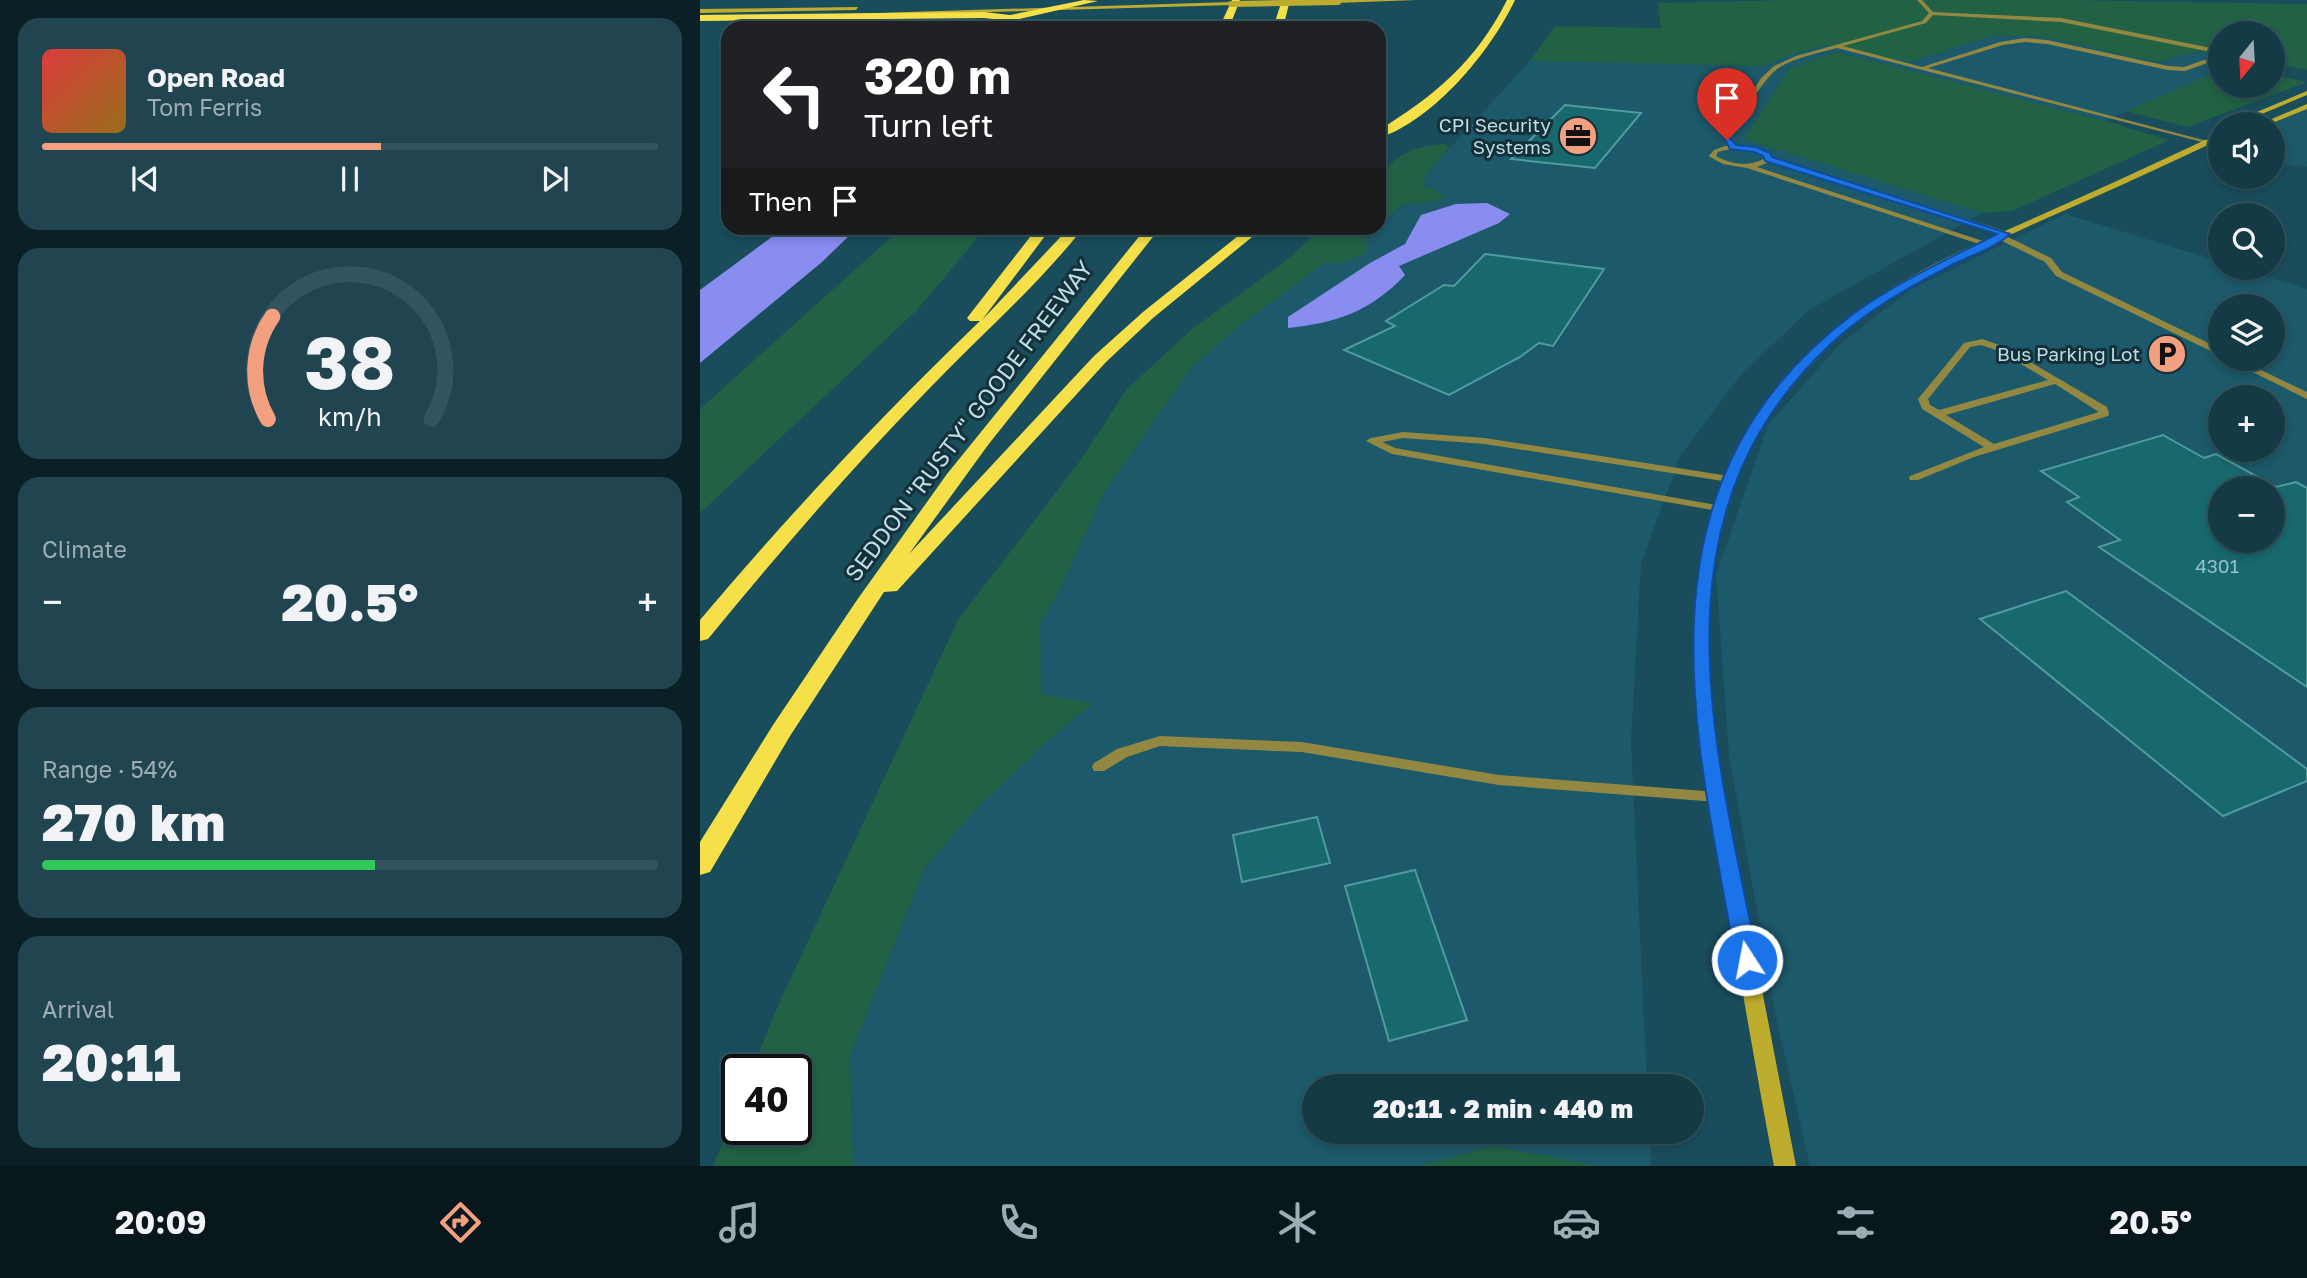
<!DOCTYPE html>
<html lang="en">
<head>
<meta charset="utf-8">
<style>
  :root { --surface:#143a45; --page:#214550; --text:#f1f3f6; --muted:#9dadb3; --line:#33545e; --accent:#f3a081 }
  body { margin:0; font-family:"Golos Text",sans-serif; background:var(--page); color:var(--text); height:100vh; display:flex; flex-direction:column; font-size:26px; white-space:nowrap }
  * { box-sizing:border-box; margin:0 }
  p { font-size:23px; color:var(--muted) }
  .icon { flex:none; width:38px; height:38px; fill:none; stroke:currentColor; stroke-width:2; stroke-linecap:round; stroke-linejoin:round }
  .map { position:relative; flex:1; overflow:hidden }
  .drawer { display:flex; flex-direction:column; gap:18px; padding:18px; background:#0b2026; width:700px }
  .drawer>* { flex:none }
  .banner { position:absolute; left:21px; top:21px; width:665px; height:214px; border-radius:21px; box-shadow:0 4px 10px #0003,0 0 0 2px var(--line); background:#202124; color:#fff; overflow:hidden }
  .needle { width:46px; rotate:198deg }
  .tools { position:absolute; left:1508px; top:21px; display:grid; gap:14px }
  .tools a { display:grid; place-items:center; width:77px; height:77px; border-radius:50%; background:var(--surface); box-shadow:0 4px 10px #0003,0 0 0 2px var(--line); font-size:35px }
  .speed { position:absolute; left:21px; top:1054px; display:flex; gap:14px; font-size:35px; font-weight:700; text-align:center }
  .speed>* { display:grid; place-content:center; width:91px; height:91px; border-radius:50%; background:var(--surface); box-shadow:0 4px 10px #0003,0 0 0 2px var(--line); line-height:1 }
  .speed .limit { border:4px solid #111; border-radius:10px; background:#fff; color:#111 }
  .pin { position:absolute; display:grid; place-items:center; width:60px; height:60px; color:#fff; margin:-72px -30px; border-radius:50% 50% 50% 0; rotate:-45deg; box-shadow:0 0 7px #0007 }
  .pin .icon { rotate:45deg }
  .me { position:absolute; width:77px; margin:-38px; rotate:349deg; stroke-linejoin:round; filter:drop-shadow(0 0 5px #0008) }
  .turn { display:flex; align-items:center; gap:24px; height:147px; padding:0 28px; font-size:32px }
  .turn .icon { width:91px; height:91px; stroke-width:2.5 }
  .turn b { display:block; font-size:49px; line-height:60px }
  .then { display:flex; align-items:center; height:66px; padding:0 28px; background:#0003; gap:14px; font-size:26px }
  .big { font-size:52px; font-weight:800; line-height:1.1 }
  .drawer .card { flex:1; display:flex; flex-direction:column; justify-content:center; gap:10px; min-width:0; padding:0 24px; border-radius:21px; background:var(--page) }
  .drawer .dial { align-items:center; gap:0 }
  .dial svg { height:182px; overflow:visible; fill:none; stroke:var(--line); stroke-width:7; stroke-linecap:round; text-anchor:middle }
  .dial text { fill:var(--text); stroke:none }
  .song { display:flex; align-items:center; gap:21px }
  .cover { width:84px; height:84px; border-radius:10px; background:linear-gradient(135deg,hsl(0 70% 55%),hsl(40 70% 35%)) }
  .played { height:7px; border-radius:4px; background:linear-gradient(90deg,var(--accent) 55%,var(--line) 55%) }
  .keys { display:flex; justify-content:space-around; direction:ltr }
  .heat { display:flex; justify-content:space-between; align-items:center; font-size:38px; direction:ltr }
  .charge { height:10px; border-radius:5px; background:linear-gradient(90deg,#34c759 54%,var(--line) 0) }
  .trip { position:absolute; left:602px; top:1074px; width:402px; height:70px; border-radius:35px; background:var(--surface); box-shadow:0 4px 10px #0003,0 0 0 2px var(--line); font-weight:800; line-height:70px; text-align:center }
  .tab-bar { display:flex; height:112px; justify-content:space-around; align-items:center; background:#08171c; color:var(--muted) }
  .tab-bar .icon { width:49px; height:49px }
  .tab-bar .current { color:var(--accent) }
  .tab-bar b { font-size:32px; color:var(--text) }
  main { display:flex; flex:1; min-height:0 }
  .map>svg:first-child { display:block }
</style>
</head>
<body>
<main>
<section class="drawer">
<div class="card">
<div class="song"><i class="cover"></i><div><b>Open Road</b><p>Tom Ferris</p></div></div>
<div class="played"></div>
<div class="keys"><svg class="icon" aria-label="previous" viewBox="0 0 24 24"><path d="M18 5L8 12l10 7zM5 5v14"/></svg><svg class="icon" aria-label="pause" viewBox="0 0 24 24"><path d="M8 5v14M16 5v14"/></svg><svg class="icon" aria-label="next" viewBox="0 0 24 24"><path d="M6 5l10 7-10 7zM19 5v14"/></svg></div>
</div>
<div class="card dial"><svg viewBox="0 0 100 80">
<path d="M14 69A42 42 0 1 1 86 69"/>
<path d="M14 69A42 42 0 0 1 16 24" stroke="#f3a081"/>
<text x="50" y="56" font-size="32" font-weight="700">38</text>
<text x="50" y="72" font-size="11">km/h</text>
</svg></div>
<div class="card"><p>Climate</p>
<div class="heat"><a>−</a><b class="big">20.5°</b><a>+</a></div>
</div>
<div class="card"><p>Range · 54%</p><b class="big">270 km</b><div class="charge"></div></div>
<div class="card"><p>Arrival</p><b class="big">20:11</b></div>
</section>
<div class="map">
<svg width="1607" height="1166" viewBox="0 0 1607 1166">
  <rect width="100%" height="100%" fill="#1a4d5c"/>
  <!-- built -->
  <g fill="#1c596a" fill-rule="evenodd">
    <polygon points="1293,35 1344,37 1458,62 1496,51 1521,55 1521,70 1405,121 1137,52 1090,68 1044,138 1282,213 1109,310 1039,377 980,456 941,564 931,741 947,1087 614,1087 614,1132 950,1132 951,1166 901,1166 793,1146 718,1166 153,1166 150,1056 225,867 276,809 344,744 392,704 341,694 340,624 362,585 403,494 491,368 537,328 624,262 645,262 703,204 727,203 738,191 721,185 728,172 830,61 1066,66 1090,55 1127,45 1210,62"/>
    <polygon points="1607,109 1607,167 1573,162 1573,124"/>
    <path d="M1365,214L1521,262V268H1539L1607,289V1166H1110L1077,1022L1029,755L1016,575L1068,425L1140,344L1210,290ZM1521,306H1573V359H1521ZM1521,397H1573V450H1521ZM1521,488H1573V541H1521Z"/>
  </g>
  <!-- green -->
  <g fill="#216245">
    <polygon points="1091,0 1369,0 1607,4 1607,70 1573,63 1573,33 1521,33 1521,55 1496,51 1458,62 1344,37 1294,35 1210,62 1127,45 1090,55 1066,66 830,61 855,26 961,28 958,3"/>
    <polygon points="1137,52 1405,121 1469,140 1312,211 1282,213 1044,139 1090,68"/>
    <polygon points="1521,70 1521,86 1573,86 1573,75 1607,82 1487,127 1426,111"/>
    <path d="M744,144L750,147L728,172L721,185L738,191L745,198L727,203L703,204L679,226V174C702,152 713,147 744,144Z"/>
    <polygon points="206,228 286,228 217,310 0,513 0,409 196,233"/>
    <polygon points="622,228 678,228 668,237 665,254 645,262 624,263 537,328 491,368 403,494 362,585 340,624 341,694 393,703 344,744 276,809 225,867 150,1056 153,1166 13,1166 37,1107 37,1129 96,1129 96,1069 52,1069 81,999 258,620 380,461 427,389 490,331 589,258"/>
    <polygon points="793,1146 901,1166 718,1166"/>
  </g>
  <!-- water -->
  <g fill="#8a8df0">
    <path d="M787,203L810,214L799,223L699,266L705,275C671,311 637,323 588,328V317L670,263L705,244L721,215L756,204Z"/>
    <polygon points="84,228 157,228 122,262 0,363 0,290"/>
  </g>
  <!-- building -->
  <g fill="#18696e" stroke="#519b9f" stroke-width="2" fill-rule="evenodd">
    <polygon points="865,105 941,113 895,168 811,159"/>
    <polygon points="785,254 904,269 853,346 839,343 820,357 749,395 644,350 695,326 686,321 744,285 754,286"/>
    <path d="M1463,435L1504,458L1516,454L1576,487L1596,482L1607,488V687L1399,547L1420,540L1367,502L1379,497L1341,471ZM1521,488H1573V541H1521Z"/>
    <polygon points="1366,591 1607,769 1607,781 1523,816 1280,619"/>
    <polygon points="617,817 630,863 542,882 533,835"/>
    <polygon points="715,870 767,1020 689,1041 645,886"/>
  </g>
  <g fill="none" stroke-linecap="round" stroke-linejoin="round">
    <!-- lane -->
    <g fill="#938842" fill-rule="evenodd">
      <path d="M1217,0H1222L1233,12L1361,18L1521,50V54L1361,22L1233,15L1226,23L1143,46L1222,67L1300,42L1325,38L1347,40L1468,66L1484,67L1521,54V58L1485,71L1468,70L1347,44L1325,42L1303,45L1228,68L1511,142L1506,143L1137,48C1118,53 1097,57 1080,67C1062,78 1040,121 1030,140L1035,145L1058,148L1072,158L1308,232L1309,234L1306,236L1351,258L1362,272L1521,349V356L1356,276L1345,262L1296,238L1295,236L1297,234L1069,162L1057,167L1289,243L1282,245L1047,168L1023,164L1010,157L1009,156L1014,150L1028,145L1024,140L1026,136L1061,78L1074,66L1096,56L1222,21L1229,13ZM1030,149L1054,151L1065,158C1049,168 1031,164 1016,156L1018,152Z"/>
      <path d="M1282,339L1305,347L1407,407L1409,414L1408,416L1274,457L1218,480H1210L1209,478L1210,476L1284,447L1222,409L1218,399L1264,343ZM1281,345L1299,351L1348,380L1239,410L1230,405L1228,399L1270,347ZM1355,384L1399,412L1294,444L1246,415Z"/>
      <polygon points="1526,359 1538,359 1607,392 1607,399"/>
      <polygon points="703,432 785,438 1029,476 1034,479 1029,482 785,444 703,438 682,442 695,448 1022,506 1024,508 1018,511 692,454 666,441 671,438"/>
      <polygon points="460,736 602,742 799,775 1017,792 1022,793 1024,797 1022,801 1017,802 799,785 602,752 460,746 427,757 404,771 394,771 392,767 394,763 417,749"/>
    </g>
    <!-- secondary -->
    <g fill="#beac2f" fill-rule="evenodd">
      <polygon points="638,0 717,0 636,3"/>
      <polygon points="531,2 533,5 148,16 145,14"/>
      <polygon points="158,7 156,10 0,13 0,9"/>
      <polygon points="1607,91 1607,95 1538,124 1528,124"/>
      <polygon points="1607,104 1607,109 1570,124 1560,124"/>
      <path d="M1521,138V142L1510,144C1453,171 1396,197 1338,222C1278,250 1214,277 1162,318C1101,367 1049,430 1027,505C988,635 1022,787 1048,917C1064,1000 1080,1083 1096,1166H1074C1058,1082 1044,999 1029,915C1005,782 975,640 1013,507C1035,431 1093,362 1154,314C1207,273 1271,246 1332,219C1390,193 1448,167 1505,140Z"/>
    </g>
    <!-- highway -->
    <g fill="#f6e04a" fill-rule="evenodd">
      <polygon points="384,0 398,1 310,21 284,18 0,21 0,15 284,12 310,15"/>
      <polygon points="532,0 540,0 529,28 519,28"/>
      <polygon points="582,0 590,0 583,28 573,28"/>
      <path d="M807,0H815C791,51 734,120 679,138V130C736,95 776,61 807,0Z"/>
      <path d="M337,228H351L282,320L369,228H383C336,288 276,339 224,394C148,472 77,555 8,639L0,641V620C88,516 181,416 280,321H270L267,318Z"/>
      <polygon points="446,228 460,228 288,445 209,554 394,356 443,312 548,228 563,228 453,318 406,362 197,591 184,592 90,736 10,872 0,875 0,842 73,725 157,600 247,474"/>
    </g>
    <!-- secondary-bridge -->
    <polyline stroke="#beac2f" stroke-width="6" points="531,4 638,2"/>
  </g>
  <!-- route -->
  <path fill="#1a73e8" stroke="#114b97" stroke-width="2" d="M1024,138H1030L1036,145L1056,147L1070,153L1072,157L1310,234C1295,248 1269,256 1250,266C1208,288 1166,311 1131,344C947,515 1015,745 1058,960L1054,966L1047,969L1039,966L1036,960C993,725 929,483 1153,314C1197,282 1248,259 1297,234L1065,161L1063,156L1054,152L1030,149Z"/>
  <!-- icons -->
  <defs>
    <g id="office-disc" transform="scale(2.0125)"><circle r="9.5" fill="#f3a081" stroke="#153039"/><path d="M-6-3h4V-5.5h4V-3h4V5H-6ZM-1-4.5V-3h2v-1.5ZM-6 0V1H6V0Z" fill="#111"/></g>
    <g id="parking-disc" transform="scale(2.0125)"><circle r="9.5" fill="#f3a081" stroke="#153039"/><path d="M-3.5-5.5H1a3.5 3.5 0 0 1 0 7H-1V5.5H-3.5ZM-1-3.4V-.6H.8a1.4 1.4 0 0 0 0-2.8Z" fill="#111"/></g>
  </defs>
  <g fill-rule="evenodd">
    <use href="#office-disc" x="878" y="136"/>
    <use href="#parking-disc" x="1467" y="354"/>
  </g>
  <g text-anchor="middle" stroke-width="6" stroke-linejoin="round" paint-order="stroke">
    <!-- far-poi labels -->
    <g font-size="19" fill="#bddde8" stroke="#153039" text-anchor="end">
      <text x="851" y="132">CPI Security<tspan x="851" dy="22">Systems</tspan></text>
      <text x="1440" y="361">Bus Parking Lot</text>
    </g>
    <!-- number labels -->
    <g font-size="19" fill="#94c0ca">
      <text x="1517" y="573">4301</text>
    </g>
    <!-- street labels -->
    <g font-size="23" fill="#bddde8" stroke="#153039">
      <text transform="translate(269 421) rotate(-53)" y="8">SEDDON "RUSTY" GOODE FREEWAY</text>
    </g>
  </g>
</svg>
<div class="tools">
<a><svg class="needle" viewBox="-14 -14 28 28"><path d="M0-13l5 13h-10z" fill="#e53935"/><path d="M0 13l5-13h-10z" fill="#9dadb3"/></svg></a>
<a><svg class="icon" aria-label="sound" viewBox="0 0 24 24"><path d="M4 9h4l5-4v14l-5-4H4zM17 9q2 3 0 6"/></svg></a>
<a><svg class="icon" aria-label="search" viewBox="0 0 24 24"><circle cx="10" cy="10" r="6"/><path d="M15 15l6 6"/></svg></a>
<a><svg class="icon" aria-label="layers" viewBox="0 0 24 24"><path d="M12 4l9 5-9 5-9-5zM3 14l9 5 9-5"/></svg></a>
<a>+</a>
<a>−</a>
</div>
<div class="speed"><div class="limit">40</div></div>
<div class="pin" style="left:1027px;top:140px;background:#d93025"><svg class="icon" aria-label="arrive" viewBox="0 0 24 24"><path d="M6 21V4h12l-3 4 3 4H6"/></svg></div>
<svg class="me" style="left:1047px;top:960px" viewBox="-20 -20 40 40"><circle r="17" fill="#1a73e8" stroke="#fff" stroke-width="3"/><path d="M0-11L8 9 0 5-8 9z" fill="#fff"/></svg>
<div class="trip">20:11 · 2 min · 440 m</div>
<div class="banner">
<div class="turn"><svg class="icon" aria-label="left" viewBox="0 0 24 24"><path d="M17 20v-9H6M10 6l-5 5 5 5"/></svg><div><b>320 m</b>Turn left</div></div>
<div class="then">Then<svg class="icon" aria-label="arrive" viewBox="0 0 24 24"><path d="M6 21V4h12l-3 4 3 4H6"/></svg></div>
</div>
</div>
</main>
<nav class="tab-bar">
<b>20:09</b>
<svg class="icon current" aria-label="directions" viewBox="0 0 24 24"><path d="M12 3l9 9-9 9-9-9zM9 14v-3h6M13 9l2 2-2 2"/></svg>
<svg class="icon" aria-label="music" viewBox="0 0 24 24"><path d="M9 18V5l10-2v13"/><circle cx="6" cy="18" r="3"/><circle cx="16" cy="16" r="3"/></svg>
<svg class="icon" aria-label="phone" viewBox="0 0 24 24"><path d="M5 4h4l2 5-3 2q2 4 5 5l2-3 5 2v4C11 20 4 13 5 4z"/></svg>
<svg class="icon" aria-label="climate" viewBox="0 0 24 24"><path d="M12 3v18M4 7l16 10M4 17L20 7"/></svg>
<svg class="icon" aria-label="car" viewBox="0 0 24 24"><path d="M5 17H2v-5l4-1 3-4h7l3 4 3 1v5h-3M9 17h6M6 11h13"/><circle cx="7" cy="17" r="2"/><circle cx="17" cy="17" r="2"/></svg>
<svg class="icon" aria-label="filters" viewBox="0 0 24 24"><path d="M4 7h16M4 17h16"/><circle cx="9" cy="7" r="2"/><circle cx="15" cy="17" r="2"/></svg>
<b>20.5°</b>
</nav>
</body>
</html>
